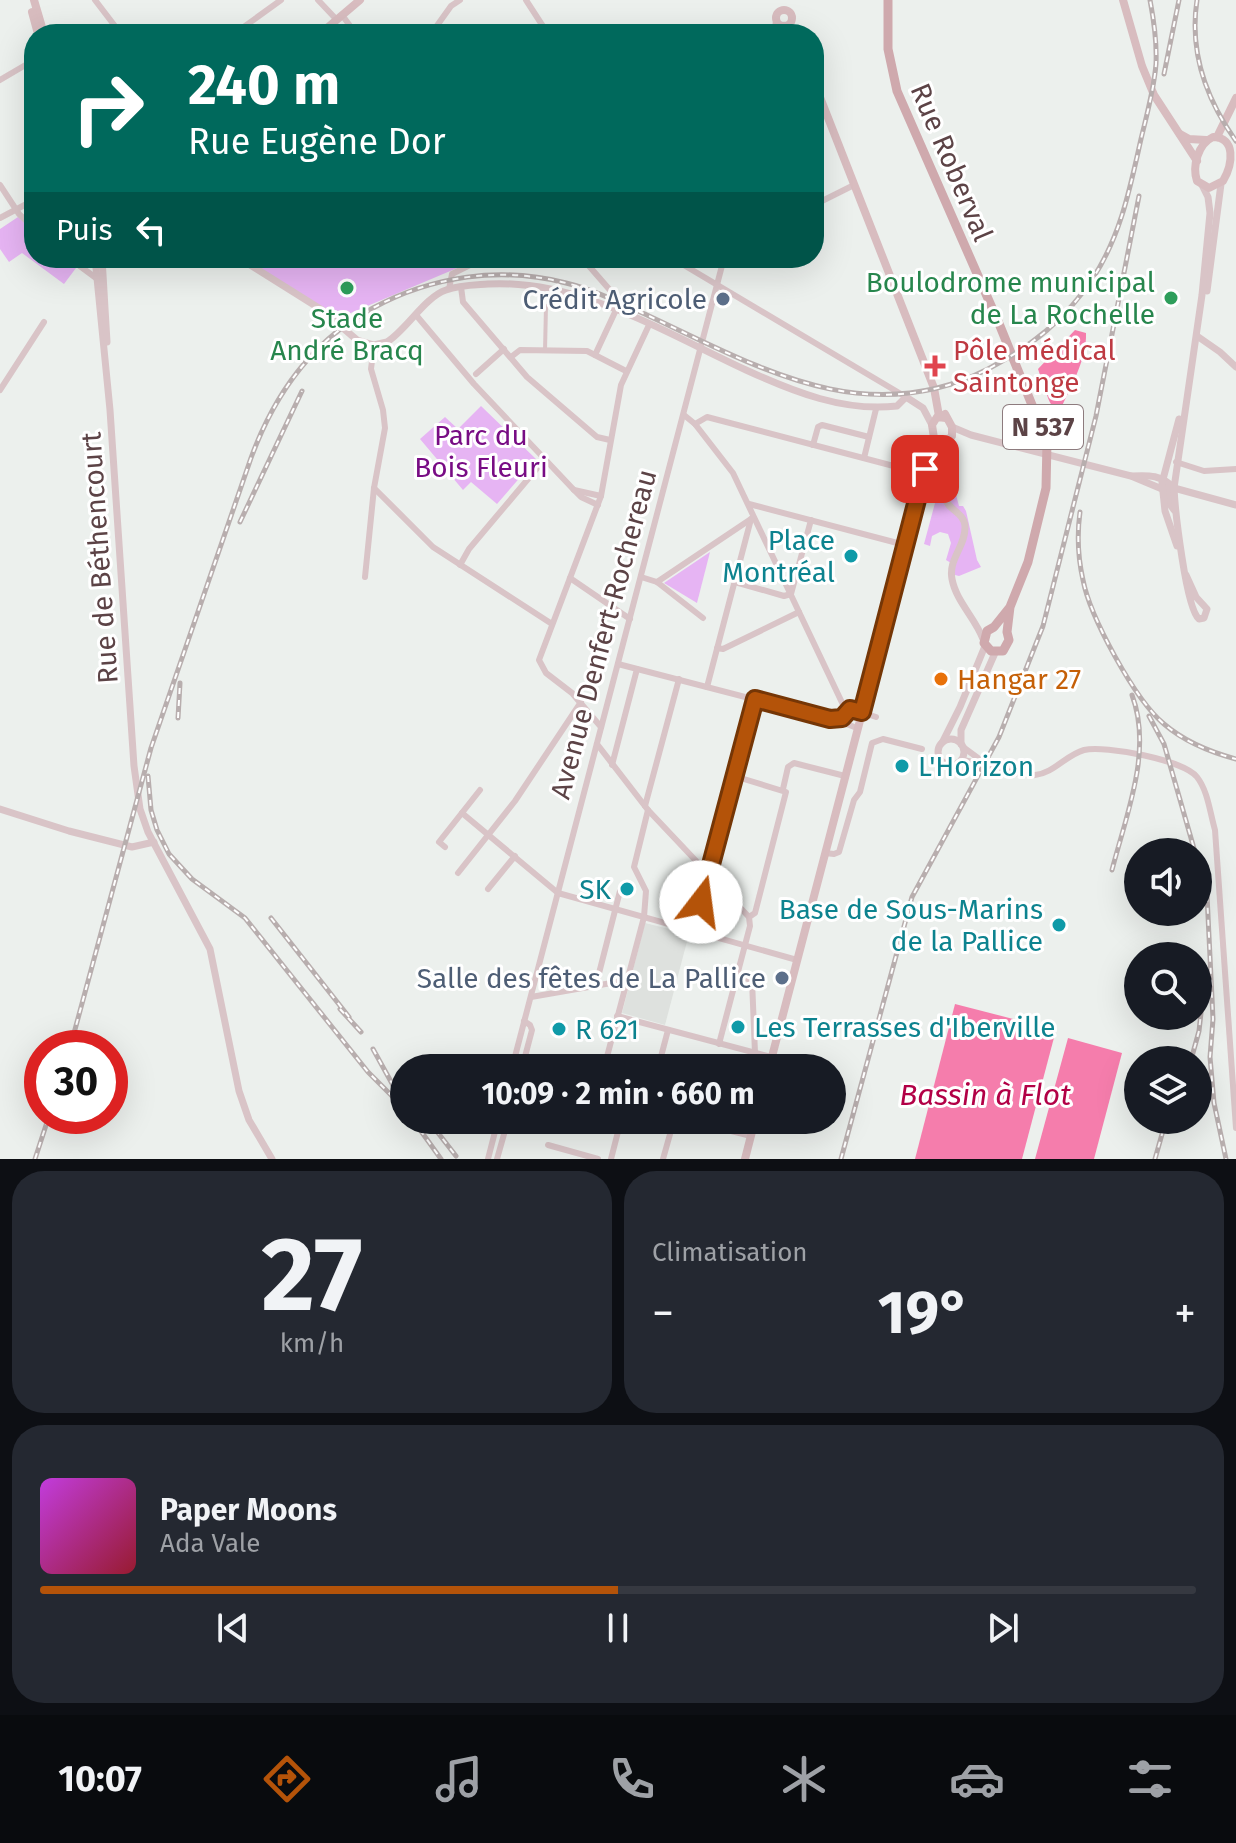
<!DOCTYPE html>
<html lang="fr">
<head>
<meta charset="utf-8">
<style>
  :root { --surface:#171b24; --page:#242831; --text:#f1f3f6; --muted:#9ea1a6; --line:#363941; --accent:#b45309 }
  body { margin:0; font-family:"Fira Sans",sans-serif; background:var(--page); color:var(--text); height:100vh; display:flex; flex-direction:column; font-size:30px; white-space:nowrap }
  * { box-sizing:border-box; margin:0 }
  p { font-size:26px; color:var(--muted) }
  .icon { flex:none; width:44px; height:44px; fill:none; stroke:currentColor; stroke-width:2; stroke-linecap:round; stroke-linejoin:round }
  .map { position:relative; height:1159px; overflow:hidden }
  .side { display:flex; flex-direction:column; gap:12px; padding:12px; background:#0d0f14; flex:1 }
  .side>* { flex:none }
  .guide { position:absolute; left:24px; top:24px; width:800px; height:244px; border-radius:32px; box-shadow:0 8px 32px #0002; background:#00695c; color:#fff; overflow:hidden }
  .fabs { position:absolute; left:1124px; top:838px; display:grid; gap:16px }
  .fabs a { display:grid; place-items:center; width:88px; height:88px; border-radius:50%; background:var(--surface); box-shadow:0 8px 32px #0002; font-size:40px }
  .speed { position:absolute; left:24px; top:1030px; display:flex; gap:16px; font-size:40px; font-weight:700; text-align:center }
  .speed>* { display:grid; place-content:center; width:104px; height:104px; border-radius:50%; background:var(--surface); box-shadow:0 8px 32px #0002; line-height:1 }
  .speed .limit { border:12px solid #d22; background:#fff; color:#111 }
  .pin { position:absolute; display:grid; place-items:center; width:68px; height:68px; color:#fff; margin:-34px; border-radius:16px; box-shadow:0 4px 12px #0006 }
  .me { position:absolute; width:88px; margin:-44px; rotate:15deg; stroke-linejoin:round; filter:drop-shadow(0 0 6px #0008) }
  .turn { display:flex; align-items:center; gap:28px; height:168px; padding:0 32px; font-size:36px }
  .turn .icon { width:104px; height:104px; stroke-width:2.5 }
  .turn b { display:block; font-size:56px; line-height:68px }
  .then { display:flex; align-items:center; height:76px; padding:0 32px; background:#0003; gap:16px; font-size:30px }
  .big { font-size:60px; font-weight:700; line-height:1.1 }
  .side .tile { flex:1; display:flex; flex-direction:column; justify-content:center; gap:12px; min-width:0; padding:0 28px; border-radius:32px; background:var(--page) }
  .side .dial { align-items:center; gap:0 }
  .dial b { font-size:104px; line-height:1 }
  .song { display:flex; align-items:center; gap:24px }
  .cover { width:96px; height:96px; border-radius:12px; background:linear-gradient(135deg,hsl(290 70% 55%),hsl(350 70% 35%)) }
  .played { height:8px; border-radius:4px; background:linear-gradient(90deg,var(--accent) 50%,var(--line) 50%) }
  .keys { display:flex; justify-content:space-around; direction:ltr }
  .heat { display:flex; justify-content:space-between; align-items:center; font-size:44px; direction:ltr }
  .side .tiles { flex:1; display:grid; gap:12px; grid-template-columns:1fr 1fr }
  .tile:last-child { grid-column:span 2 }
  .trip { position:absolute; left:390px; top:1054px; width:456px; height:80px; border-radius:40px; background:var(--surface); box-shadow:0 8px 32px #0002; font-weight:700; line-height:80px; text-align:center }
  .menu { display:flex; height:128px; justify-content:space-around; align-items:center; background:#090b0e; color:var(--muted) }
  .menu .icon { width:56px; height:56px }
  .menu .current { color:var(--accent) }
  .menu b { font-size:36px; color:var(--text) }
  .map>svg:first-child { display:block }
</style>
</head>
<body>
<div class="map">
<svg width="1236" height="1159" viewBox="0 0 1236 1159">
  <rect width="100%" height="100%" fill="#ecf0ed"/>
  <!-- education -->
  <polygon fill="#dee1de" points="645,923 689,934 665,1025 622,1013"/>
  <!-- green -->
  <g fill="#e6b4f3">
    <polygon points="18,217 34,231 34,258 64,258 76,268 64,284 22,253 9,262 0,249 0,229"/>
    <polygon points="249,258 481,258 339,318 254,264"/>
    <polygon points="481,406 536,459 497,504 471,482 463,490 420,439 445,417 458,429"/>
    <polygon points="943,471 951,476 959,506 963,506 966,511 977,560 981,567 959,576 951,574 951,563 946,560 951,543 948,534 940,532 932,536 930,546 924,544 942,477 938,473"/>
    <polygon points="710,552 697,603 664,583"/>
  </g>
  <!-- water -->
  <g fill="#f57dac">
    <path d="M1075,330L1086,333C1087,360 1070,387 1060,411L1054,409C1047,398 1044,392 1049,379L1040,375L1038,369Z"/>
    <polygon points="955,1004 1056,1030 1022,1159 915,1159"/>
    <polygon points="1068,1038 1122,1053 1094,1159 1035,1159"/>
  </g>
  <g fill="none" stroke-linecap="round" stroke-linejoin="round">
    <!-- pedestrian -->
    <polyline stroke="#d9c4c7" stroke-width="4" points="545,351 546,306"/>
    <!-- minor -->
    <g stroke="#d9c4c7" stroke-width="6">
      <polyline points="95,0 121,34"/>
      <polyline points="318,0 336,19"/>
      <polyline points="526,0 548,34"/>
      <polyline points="342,15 356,34"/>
      <polyline points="234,34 281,0"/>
      <polyline points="431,34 451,6 460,0"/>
      <polyline points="773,34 776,22"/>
      <polyline points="0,80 34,60"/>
      <polyline points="0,185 19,214 34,228"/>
      <polyline points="814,205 854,185"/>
      <polyline points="0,218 34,200"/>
      <polyline points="69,258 96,278"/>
      <polyline points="582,258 616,297 616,310 595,355"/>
      <polyline points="672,258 906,397"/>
      <polyline points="461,287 463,302 527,377 597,437 610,440"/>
      <polyline points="449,289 452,274 484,258"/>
      <polyline points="416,315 474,384 574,490 601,496"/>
      <polyline points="511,357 520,350 587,351 626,371"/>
      <polyline points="476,374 504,349"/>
      <polyline points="0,390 44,322"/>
      <polyline points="684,415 695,424 733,473 846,711"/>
      <polyline points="695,424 707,417 924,474"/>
      <polyline points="813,445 818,427 822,425 869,437"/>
      <polyline points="864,458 876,409"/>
      <polyline points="1176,462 1204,471 1236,469"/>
      <polyline points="374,488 433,547 552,624"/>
      <polyline points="574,490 581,497 598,505"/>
      <polyline points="749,504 905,545"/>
      <polyline points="460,565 469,549 544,460"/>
      <polyline points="365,577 374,488 385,428 383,410 371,369 374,345"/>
      <polyline points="641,577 657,582 703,618"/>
      <polyline points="570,578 630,619"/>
      <polyline points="657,582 751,519"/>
      <polyline points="735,582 784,596 791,594 811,520"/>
      <polyline points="717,648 723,649 799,612"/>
      <polyline points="618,664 830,719 842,718"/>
      <polyline points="707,687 751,519"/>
      <polyline points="601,727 572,693 546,673 539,660 601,496 621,385 649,325"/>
      <polyline points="857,728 844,723 842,718 846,711 855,710 876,717"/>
      <polyline points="597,744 648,810 749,917 750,926 719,1044"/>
      <polyline points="963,747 982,761"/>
      <path d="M962,760C983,762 1017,777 1035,775C1054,773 1066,755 1084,750C1105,745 1184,760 1197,777C1208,791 1210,813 1215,830L1236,1128"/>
      <polyline points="612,765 637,669"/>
      <polyline points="734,776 786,792 755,913 749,917"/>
      <polyline points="783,789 788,767 794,763 845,776"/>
      <polyline points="645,806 679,679"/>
      <polyline points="462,813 558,893 797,960"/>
      <polyline points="445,847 439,842 480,790"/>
      <polyline points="825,853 834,854 839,852 854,800 860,792 872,743 883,739 922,749"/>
      <polyline points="458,873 515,801 581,702"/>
      <polyline points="488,889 515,856"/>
      <polyline points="694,931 755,699"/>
      <polyline points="737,976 752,980 755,1053"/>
      <polyline points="596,985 620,891"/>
      <polyline points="531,997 617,982 626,983"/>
      <polyline points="617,1016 771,1057"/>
      <polyline points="512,1068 724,258"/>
      <polyline points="522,1068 532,1030 530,1025 524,1021"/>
      <polyline points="604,1068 644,917 646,891 634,867 648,810"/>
      <polyline points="658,1068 668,1030"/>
      <polyline points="688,1120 751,1136"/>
      <polyline points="548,1145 598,1159"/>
      <polyline points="488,1159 498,1120"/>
      <polyline points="497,1159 508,1120"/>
      <polyline points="611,1159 621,1120"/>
      <polyline points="663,1159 674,1120"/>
    </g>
    <!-- tertiary -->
    <g stroke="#d9c4c7" stroke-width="7">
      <polyline points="95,258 110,410 134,766 140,809 148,832 210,949 239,1091 249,1120 272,1159"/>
      <polyline points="102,258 107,342"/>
      <path d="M239,258L322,310L357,340L374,345L387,342C407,329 425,297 446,290C459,285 475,285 488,284C579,279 666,333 746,370C794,392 844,412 897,406L906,397L923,408L932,425"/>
      <polyline points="1207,291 1221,184"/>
      <polyline points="1197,336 1220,352 1236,367"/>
      <polyline points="952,427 971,435 1131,476 1162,489 1174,488 1236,505"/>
      <path d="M947,442C953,467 943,476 945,497C947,510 964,512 965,526C966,546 948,559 952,579C956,601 975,618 983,639"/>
      <path d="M1132,476C1150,475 1161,475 1174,488"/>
      <polyline points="1168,484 1169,503 1174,510"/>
      <polyline points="1177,546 1165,511 1162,483 1179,419"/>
      <path d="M1186,575L1196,597L1207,609L1204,618L1199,619C1186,609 1175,509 1174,488L1202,295L1210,213L1208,197L1202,185"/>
      <circle cx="951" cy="752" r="13"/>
      <polyline points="942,743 960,707 985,646"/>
      <polyline points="961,744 961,730 995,653"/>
      <polyline points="0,809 69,831 132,847 154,842"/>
    </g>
    <!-- secondary -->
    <g stroke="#d8bcbf" stroke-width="8">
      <polyline points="34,0 44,34"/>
      <polyline points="1123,0 1142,66 1154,95 1197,161"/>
      <circle cx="784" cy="18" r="8"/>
      <polyline points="32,12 38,34"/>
      <polyline points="784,26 793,34"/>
      <polyline points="320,34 360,0"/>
      <polyline points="814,82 934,388 939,416"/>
      <polyline points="1180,134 1189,139 1206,140"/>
      <path d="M1213,137C1236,137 1233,164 1223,181L1209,188L1197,181C1192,166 1198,144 1213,137Z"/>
      <polyline points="1217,137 1236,98"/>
      <polyline points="934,438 945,442 952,436 952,427 945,414"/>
      <polyline points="927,462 945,442"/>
      <polyline points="769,1068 934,438 932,425 937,417 946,418"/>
      <polyline points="745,1159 755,1120"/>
    </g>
    <!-- primary -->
    <polyline stroke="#cfa9ad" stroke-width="9" points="888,0 888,49 897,91 1000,326 1047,442 1046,488 1028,562 1010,607 994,627 987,631 984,643 991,651 1003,651 1009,640 1007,632 1010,607"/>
    <!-- rail casing -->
    <g stroke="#b8aeae" stroke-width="5">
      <g id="rail">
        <path d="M1197,0C1189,52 1206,99 1236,141"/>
        <polyline points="1164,74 1179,0"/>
        <path d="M1080,512C1077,534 1078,558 1083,580C1090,617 1135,700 1164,724C1185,742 1210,752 1236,759"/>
        <polyline points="240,522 302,391"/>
        <polyline points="1149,716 1164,744 1195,852"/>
        <polyline points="178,718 180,683"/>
        <polyline points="148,776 151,810 157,830 169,854 192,879 245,918 368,1072 404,1108"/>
        <polyline points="1198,861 1207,895 1213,1019 1210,1057 1214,1103 1226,1159"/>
        <path d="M1112,870C1126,815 1153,751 1132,695"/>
        <polyline points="271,918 349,1017"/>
        <polyline points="340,1009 361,1032"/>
        <path d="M70,1048L151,748L251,458C274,395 313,340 373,308C432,276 500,266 566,283C595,290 622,304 649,316C760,368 866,431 988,369C1032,346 1066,319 1093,278C1121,235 1130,188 1141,139C1147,114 1154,89 1156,64C1157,42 1154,21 1150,0"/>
        <polyline points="373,1049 400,1098"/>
        <polyline points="1191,1060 1199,1031 1203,995"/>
        <polyline points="413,1120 441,1159"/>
        <polyline points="428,1120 456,1156"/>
        <polyline points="35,1159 49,1116"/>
        <polyline points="841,1159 912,897 999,737 1043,626 1096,416 1139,196"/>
        <polyline points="1155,1159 1166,1120"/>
      </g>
    </g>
    <!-- rail -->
    <use href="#rail" stroke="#fff" stroke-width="2" stroke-dasharray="6" stroke-linecap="butt"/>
  </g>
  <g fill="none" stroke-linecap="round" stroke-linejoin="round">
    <!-- route casing -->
    <g stroke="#753606" stroke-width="20">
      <polyline id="route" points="701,902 755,699 830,719 842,718 850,709 862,712 925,469"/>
    </g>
    <!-- route -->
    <use href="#route" stroke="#b45309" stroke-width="14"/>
  </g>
  <!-- markers -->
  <g fill="#2e9e5b" stroke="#fff" stroke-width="3">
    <circle cx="347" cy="288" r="8"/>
    <circle cx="1171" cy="298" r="8"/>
  </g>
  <g fill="#5c6f8a" stroke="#fff" stroke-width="3">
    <circle cx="723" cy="299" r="8"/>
    <circle cx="782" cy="978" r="8"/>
  </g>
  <path fill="#e0444e" stroke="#fff" stroke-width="3" d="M931 354h8v8h8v8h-8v8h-8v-8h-8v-8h8z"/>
  <g fill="#0f9aa8" stroke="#fff" stroke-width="3">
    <circle cx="851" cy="556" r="8"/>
    <circle cx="902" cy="766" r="8"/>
    <circle cx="627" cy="889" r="8"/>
    <circle cx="1059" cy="925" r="8"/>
    <circle cx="738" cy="1027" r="8"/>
    <circle cx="559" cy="1029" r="8"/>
  </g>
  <circle fill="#e8710a" stroke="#fff" stroke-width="3" cx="941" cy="679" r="8"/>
  <g text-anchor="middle" stroke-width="6" stroke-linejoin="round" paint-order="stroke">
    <!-- shield labels -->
    <rect fill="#fff" stroke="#8d7b7e" stroke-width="2" x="1003" y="405" width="80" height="44" rx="6"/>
    <g font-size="26" font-weight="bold" fill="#5c4346">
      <text x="1043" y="436">N 537</text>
    </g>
    <!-- street labels -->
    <g font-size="28" fill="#5c4346" stroke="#fff">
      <text transform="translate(952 162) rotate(67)" y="10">Rue Roberval</text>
      <text transform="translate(99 558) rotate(-94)" y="10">Rue de Béthencourt</text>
      <text transform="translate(603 634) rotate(-75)" y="10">Avenue Denfert-Rochereau</text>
    </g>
    <!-- leisure labels -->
    <g font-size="28" fill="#27864d" stroke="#fff" text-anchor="end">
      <text x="1155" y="292">Boulodrome municipal<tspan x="1155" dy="32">de La Rochelle</tspan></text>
      <text x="347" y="328" text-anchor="middle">Stade<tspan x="347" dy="32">André Bracq</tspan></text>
    </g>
    <!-- service labels -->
    <g font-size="28" fill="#4e5e75" stroke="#fff" text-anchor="end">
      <text x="707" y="309">Crédit Agricole</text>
      <text x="766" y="988">Salle des fêtes de La Pallice</text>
    </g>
    <!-- health labels -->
    <g font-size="28" fill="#be3a42" stroke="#fff" text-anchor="start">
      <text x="953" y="360">Pôle médical<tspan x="953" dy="32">Saintonge</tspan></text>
    </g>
    <!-- park labels -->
    <g font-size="28" fill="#780c84" stroke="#fff">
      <text x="481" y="445">Parc du<tspan x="481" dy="32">Bois Fleuri</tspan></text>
    </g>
    <!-- culture labels -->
    <g font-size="28" fill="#0d838f" stroke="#fff" text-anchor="end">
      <text x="835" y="550">Place<tspan x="835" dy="32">Montréal</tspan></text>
      <text x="918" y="776" text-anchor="start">L'Horizon</text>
      <text x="611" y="899">SK</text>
      <text x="1043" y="919">Base de Sous-Marins<tspan x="1043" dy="32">de la Pallice</tspan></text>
      <text x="754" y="1037" text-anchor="start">Les Terrasses d'Iberville</text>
      <text x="575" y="1039" text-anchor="start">R 621</text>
    </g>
    <!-- food labels -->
    <g font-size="28" fill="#c56008" stroke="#fff" text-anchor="start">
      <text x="957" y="689">Hangar 27</text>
    </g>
    <!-- water labels -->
    <g font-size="30" font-style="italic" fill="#b20046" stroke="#fff">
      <text x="985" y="1105">Bassin à Flot</text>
    </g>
  </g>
</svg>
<div class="fabs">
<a><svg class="icon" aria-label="sound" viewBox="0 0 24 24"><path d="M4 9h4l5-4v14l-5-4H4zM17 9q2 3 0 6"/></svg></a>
<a><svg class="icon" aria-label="search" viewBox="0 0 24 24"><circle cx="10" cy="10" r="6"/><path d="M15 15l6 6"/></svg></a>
<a><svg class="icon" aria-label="layers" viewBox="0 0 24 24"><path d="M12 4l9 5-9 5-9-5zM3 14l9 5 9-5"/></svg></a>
</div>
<div class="speed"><div class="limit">30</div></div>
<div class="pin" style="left:925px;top:469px;background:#d93025"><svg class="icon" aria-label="arrive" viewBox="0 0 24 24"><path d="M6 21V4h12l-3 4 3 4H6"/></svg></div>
<svg class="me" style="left:701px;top:902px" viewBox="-20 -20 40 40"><circle r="19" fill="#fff"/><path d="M0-13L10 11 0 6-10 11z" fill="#b45309"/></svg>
<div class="trip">10:09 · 2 min · 660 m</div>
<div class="guide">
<div class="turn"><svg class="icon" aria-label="right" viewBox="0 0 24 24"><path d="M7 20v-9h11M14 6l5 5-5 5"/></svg><div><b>240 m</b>Rue Eugène Dor</div></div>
<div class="then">Puis<svg class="icon" aria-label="left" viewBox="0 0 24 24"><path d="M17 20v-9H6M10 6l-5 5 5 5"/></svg></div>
</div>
</div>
<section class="side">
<div class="tiles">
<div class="tile dial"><b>27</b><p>km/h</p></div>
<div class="tile"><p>Climatisation</p>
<div class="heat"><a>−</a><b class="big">19°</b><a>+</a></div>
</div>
<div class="tile">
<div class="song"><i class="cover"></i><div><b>Paper Moons</b><p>Ada Vale</p></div></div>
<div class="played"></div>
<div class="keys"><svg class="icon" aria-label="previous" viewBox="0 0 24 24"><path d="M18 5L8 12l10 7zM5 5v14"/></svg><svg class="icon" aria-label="pause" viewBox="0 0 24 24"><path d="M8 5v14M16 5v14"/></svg><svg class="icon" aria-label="next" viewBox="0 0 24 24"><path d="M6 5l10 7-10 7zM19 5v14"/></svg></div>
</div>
</div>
</section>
<nav class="menu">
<b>10:07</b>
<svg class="icon current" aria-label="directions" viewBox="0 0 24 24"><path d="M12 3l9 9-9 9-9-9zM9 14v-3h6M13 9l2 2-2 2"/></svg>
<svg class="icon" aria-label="music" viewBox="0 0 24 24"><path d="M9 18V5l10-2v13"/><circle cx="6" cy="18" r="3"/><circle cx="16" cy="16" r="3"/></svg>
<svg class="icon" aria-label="phone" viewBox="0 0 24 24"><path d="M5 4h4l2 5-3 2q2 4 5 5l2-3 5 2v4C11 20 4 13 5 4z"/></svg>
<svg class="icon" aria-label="climate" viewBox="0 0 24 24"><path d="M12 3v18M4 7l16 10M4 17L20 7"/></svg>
<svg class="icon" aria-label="car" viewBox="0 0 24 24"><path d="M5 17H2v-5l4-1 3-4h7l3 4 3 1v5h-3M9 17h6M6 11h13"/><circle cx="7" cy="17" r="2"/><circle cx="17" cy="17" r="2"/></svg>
<svg class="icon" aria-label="filters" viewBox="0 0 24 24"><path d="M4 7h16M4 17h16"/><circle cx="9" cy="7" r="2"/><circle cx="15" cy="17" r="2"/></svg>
</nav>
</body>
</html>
